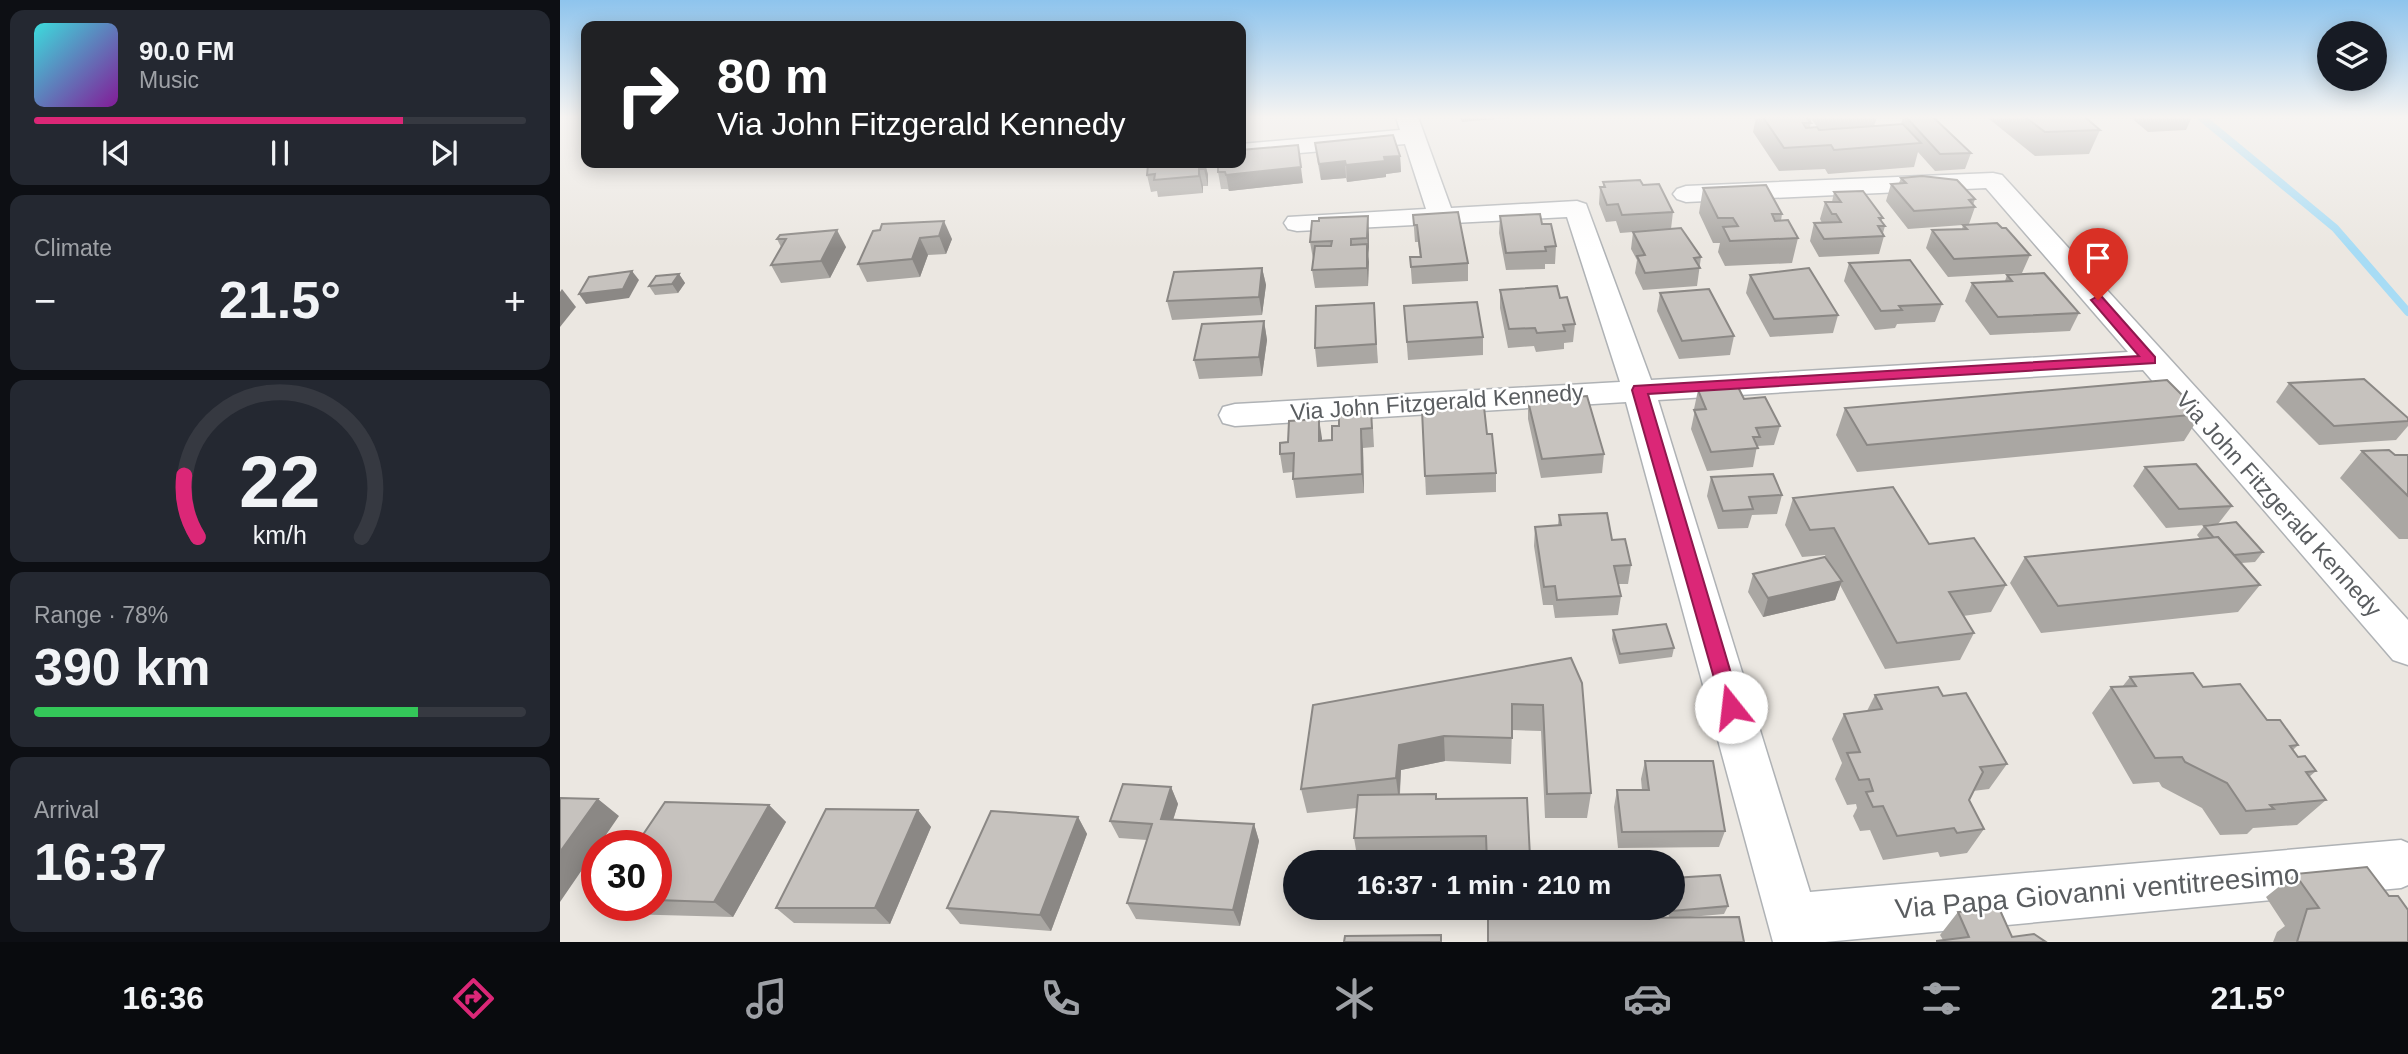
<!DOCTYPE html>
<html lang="en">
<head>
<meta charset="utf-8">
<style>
  :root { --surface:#171b24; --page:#242831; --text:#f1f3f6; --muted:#9ea1a6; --line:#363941; --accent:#db2777 }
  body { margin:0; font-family:Helvetica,sans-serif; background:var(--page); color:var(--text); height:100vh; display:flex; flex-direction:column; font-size:26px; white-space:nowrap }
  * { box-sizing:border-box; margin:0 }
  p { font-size:23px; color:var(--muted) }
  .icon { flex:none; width:38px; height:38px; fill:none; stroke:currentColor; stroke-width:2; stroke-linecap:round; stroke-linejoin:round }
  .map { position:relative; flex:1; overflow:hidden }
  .side { display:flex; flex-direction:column; gap:10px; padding:10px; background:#0d0f14; width:560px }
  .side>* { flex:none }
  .banner { position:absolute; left:21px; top:21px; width:665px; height:147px; border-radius:14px; box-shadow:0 4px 18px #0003; background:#202124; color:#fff; overflow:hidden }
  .tools { position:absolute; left:1757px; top:21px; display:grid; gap:14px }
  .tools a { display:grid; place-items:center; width:70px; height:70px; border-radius:50%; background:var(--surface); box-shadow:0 4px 18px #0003; font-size:35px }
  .speed { position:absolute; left:21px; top:830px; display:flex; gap:14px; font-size:35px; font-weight:700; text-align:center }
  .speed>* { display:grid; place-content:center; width:91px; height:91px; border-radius:50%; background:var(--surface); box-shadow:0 4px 18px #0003; line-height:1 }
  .speed .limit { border:10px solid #d22; background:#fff; color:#111 }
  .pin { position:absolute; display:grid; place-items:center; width:60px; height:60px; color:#fff; margin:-72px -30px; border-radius:50% 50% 50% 0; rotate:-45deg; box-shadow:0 0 7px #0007 }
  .pin .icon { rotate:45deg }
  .me { position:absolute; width:77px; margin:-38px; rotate:344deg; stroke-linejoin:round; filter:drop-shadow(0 0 5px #0008) }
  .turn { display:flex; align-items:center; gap:24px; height:147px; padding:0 21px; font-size:32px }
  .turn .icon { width:91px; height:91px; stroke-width:2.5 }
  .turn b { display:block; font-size:49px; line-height:60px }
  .big { font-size:52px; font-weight:700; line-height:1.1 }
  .side .tile { flex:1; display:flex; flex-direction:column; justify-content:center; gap:10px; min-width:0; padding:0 24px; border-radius:14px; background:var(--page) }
  .side .dial { align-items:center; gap:0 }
  .dial svg { height:182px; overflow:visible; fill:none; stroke:var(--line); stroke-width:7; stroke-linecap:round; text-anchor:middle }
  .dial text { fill:var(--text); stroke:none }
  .song { display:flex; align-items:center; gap:21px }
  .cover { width:84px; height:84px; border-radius:10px; background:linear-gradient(135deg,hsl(180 70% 55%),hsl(290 70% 35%)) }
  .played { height:7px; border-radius:4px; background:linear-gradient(90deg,var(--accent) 75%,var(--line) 75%) }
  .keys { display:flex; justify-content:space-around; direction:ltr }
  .heat { display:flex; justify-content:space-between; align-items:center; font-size:38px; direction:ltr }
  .charge { height:10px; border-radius:5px; background:linear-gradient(90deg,#34c759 78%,var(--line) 0) }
  .trip { position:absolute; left:723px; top:850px; width:402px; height:70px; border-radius:35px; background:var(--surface); box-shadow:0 4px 18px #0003; font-weight:700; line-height:70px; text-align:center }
  .menu { display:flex; height:112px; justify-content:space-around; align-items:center; background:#090b0e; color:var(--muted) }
  .menu .icon { width:49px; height:49px }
  .menu .selected { color:var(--accent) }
  .menu b { font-size:32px; color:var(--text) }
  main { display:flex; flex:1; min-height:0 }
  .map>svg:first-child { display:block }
</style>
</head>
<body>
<main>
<section class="side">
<div class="tile">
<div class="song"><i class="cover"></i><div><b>90.0 FM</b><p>Music</p></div></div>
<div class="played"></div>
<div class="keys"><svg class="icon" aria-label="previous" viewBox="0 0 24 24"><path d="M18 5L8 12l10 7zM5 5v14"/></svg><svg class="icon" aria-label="pause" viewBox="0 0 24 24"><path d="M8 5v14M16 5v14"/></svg><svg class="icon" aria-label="next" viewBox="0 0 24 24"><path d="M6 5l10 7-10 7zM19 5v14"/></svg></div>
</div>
<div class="tile"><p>Climate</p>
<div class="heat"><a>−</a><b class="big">21.5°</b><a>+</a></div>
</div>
<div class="tile dial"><svg viewBox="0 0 100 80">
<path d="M14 69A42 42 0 1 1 86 69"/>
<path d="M14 69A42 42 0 0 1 8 42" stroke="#db2777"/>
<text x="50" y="56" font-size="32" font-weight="700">22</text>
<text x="50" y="72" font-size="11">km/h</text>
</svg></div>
<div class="tile"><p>Range · 78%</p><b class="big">390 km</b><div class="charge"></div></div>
<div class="tile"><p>Arrival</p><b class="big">16:37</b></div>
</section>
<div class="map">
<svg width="1848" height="942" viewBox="0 0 1848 942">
  <rect width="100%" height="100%" fill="#ebe7e1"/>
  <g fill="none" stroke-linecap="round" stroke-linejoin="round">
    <!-- stream -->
    <polyline stroke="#a7dcf5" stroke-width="8" points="1641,117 1775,228 1848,312"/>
    <!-- street casing -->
    <g stroke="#afb2b5" stroke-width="3">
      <polygon id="street" points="836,117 858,117 891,208 1017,201 1026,204 1091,380 1568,352 1426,188 1126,202 1117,199 1113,194 1117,189 1126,186 1433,173 1442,175 1848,620 1848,665 1833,660 1583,370 1098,400 1250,892 1841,840 1848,843 1848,885 1841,888 1265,942 1213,942 1066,402 675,426 663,423 659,415 663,407 675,404 1060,382 1007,217 737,231 728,229 724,223 728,217 866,209 845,144 681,158 681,144 840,130"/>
    </g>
    <!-- street -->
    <use href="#street" fill="#fff" fill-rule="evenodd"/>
  </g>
  <!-- wall -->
  <g fill="#aaa7a3" fill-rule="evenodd">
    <polygon points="900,117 960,117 902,122"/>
    <path d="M1196,117H1317L1314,126L1341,124L1343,117H1373L1411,153L1405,169L1375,171L1358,152L1354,167L1268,174L1265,169L1219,171L1193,132ZM1251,119L1259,129L1278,128L1259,130L1250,128Z"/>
    <polygon points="1428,117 1525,117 1540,130 1529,154 1475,156 1428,118"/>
    <polygon points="1570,117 1632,117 1626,130 1588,132"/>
    <polygon points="755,143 840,156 841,172 826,174 826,177 787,182 786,178 761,180 757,159"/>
    <polygon points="596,163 645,163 648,175 648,186 643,186 643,193 598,197 597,191 591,192 587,175 596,164"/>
    <polygon points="658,163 743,183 669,191 668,189 661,189 658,172"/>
    <polygon points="1341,178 1415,199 1413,205 1415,207 1409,224 1442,228 1470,255 1462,273 1388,277 1366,248 1372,230 1402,229 1403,225 1348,229 1326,201 1331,184 1339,183"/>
    <polygon points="1043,182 1083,185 1113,212 1111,229 1141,257 1137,286 1083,290 1075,273 1077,260 1071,249 1073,232 1060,233 1056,221 1046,222 1039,204 1040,187 1043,187"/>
    <polygon points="1143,188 1222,214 1221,221 1238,238 1232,263 1165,266 1158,252 1160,243 1153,243 1139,213"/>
    <polygon points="1274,192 1323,218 1321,221 1325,226 1323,233 1324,236 1319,254 1259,257 1250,241 1254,223 1262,223 1260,219 1265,202 1272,202"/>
    <polygon points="853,215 908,263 908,281 852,284 850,257 860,257 858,242 855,242"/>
    <polygon points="940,216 982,224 996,246 995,264 985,264 985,269 946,270 939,233"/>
    <polygon points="322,224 392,239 386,254 368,255 360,277 307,282 298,264 320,230"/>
    <polygon points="809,234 808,286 755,288 752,270 753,259 750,242"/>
    <polygon points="220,235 286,247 270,278 221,283 211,265 221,247 217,239"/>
    <polygon points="1289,263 1382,304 1375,322 1337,324 1335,328 1315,330 1284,281"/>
    <polygon points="702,268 706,285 702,315 612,320 607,301"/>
    <polygon points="119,274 125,283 118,293 95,295 89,286"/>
    <polygon points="1190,275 1278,315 1273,333 1210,337 1186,293"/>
    <polygon points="1447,275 1519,313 1510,331 1430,335 1405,301 1412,283 1445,281"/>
    <polygon points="940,290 1000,298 1015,324 1013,342 1004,343 1004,349 976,352 974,346 948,348 940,308"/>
    <polygon points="1100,293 1174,336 1170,355 1119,359 1097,311"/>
    <polygon points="814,303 818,363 757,367 755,348"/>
    <polygon points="844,306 923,337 923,355 848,360"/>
    <polygon points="704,321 707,340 702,376 639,379 634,360"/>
    <polygon points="1729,383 1848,418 1848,426 1836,440 1759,445 1716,402"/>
    <polygon points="1138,390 1184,399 1220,426 1214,445 1197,446 1193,467 1147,471 1131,429 1135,410 1134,409"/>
    <polygon points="968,401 1044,454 1042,473 981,478 968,419"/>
    <polygon points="1285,408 1641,414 1624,441 1297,472 1276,435"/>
    <polygon points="862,410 927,434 936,473 936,492 866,495"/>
    <polygon points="779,413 813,429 814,447 803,448 804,493 736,498 733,479 733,472 723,473 720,454 762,438 762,441 772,440 779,426"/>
    <polygon points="1802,451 1835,455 1848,455 1848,539 1839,539 1780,478"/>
    <polygon points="1585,467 1672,506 1658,524 1606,528 1573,486"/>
    <polygon points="1151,477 1222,495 1217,514 1192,515 1188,528 1158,529 1147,496"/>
    <polygon points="1233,498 1369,544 1446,585 1431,612 1403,616 1414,633 1400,660 1325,669 1280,585 1275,600 1203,617 1188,592 1193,574 1268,561 1265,555 1242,557 1225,525"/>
    <polygon points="999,515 1052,540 1071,565 1068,584 1058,584 1061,596 1058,615 995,618 993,605 983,605 974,546 975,527 998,525"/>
    <polygon points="1644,526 1703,552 1695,562 1681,563 1700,585 1678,612 1481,633 1450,583 1465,557 1640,539 1637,535"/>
    <polygon points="1053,630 1114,648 1112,657 1059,664 1052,639"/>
    <polygon points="1011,658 1031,793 1027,818 985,818 981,731 952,730 951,764 885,761 841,770 840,794 877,799 967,798 926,860 798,862 794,838 797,808 747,813 741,789"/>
    <polygon points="1570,677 1643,687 1707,720 1738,745 1733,750 1738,757 1756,771 1749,777 1766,800 1737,825 1693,828 1687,834 1660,835 1642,808 1602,787 1599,782 1573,784 1532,713 1551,687 1562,687"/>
    <polygon points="1315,695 1383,696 1447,764 1429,789 1413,791 1409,800 1424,829 1407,853 1380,857 1378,852 1323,860 1310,830 1300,831 1293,816 1297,808 1296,804 1287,805 1275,779 1282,763 1272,739 1284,714 1307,711"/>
    <polygon points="1085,761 1165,831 1159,847 1058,848 1054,807 1057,790 1082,790 1081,779"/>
    <polygon points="611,787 618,804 613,820 694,824 699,841 680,926 576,919 567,903 587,840 559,838 550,821"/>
    <polygon points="209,805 226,822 173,917 64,914 51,905 96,905 96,845"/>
    <polygon points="358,810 371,827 330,924 234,923 216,908"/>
    <polygon points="518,817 527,834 491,931 400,924 387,908"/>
    <polygon points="1735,874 1829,896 1848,942 1713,942 1717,932 1725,926 1706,897"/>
    <polygon points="1168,906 1164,914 1130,917 1184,942 928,942 927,908 1063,908 1064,918 1109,917 1107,908"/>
    <polygon points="1398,912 1452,937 1486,942 1376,942 1383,940 1380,935"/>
  </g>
  <!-- shaded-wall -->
  <g fill="#8b8885">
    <polygon points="738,145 743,183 669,191 666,175"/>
    <polygon points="840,156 841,172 826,174 826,177 787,182 786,165 824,157"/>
    <polygon points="785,161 786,178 761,180 759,164"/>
    <polygon points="644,163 645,163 648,175 648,186 644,169"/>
    <polygon points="639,169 643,186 643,193 639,176"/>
    <polygon points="808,216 809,234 809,256 807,238"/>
    <polygon points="384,221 392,239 386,254 379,236"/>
    <polygon points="277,230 286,247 270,278 261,261"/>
    <polygon points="360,238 368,255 360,277 352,259"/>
    <polygon points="807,244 809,262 808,286 807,268"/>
    <polygon points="702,268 706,285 702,315 699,297"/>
    <polygon points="72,271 79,280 69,298 26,304 19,294"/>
    <polygon points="119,274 125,283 118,293 112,284"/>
    <polygon points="2,289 16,307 0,327 0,292"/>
    <polygon points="704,321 707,340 702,376 699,357"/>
    <polygon points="759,419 762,438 762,460 759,441"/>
    <polygon points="801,429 803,448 804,493 802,474"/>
    <polygon points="1282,581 1275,600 1203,617 1208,598"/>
    <polygon points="884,736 885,761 841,770 839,802 836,778 839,745"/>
    <polygon points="611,787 618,804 608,836 601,819"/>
    <polygon points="38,799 59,816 39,845 37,845 37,848 0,902 0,852"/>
    <polygon points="209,805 226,822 173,917 154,902"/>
    <polygon points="358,810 371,827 330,924 315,908"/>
    <polygon points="518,817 527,834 491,931 480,915"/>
    <polygon points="694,824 699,841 680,926 673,910"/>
  </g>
  <!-- building -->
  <g fill="#c6c2be" stroke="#8b8885" stroke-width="2">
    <polygon points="1203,117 1246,117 1251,123 1243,123 1246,128 1257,127 1259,130 1343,124 1361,143 1274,150 1271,145 1224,148"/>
    <polygon points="1346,117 1373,117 1411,153 1380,154"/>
    <polygon points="1465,117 1525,117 1540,130 1485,132"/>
    <polygon points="833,135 840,156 824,157 825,161 786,165 785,161 759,164 755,143"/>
    <polygon points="738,145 741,167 666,175 665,172 658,172 658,163 681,163 681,150"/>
    <polygon points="597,163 644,163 644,169 639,169 639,176 594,180 595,174 587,175 588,165 597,164"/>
    <polygon points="1362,176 1397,180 1415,199 1409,200 1415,207 1354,211 1331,184 1346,183 1341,178"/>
    <polygon points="1080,180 1083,185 1099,184 1113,212 1062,215 1058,204 1047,205 1040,187 1045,187 1043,182"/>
    <polygon points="1206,185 1222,214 1212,214 1215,221 1228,220 1238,238 1170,241 1163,227 1178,226 1173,218 1158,218 1143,188"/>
    <polygon points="1303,191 1323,218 1319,218 1325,226 1318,226 1324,236 1264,239 1254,223 1281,222 1276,214 1272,214 1265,202 1281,202 1274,192"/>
    <polygon points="898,212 908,263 851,267 850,257 861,257 857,225 854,225 853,215"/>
    <polygon points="980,214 982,224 991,224 996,246 985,247 986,251 946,253 940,216"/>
    <polygon points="808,216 807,238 791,239 791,245 807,244 807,268 752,270 755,246 771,246 772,241 750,242 752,221 759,221 759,218"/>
    <polygon points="384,221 379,236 360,238 352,259 298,264 313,231 320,230 322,224"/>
    <polygon points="1437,223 1442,228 1446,228 1470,255 1394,259 1372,230 1407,229 1403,225"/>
    <polygon points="1121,228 1141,257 1134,258 1140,268 1085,273 1077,256 1085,255 1073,232"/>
    <polygon points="277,230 261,261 211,265 226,239 217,239 220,235"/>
    <polygon points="1350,260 1382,304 1339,306 1342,310 1321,311 1289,263"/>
    <polygon points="702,268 699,297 607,301 614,272"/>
    <polygon points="1249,268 1278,315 1214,319 1190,275"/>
    <polygon points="72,271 63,289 19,294 29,277"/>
    <polygon points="1484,273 1519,313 1438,317 1412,283 1452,281 1447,275"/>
    <polygon points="119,274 112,284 89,286 96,276"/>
    <polygon points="997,286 1000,298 1007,297 1015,324 1003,325 1005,331 977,333 975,328 949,329 940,290"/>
    <polygon points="1149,289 1174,336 1122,341 1100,293"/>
    <polygon points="917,302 923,337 847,342 844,306"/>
    <polygon points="814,303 816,344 755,348 756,306"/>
    <polygon points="704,321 699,357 634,360 642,324"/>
    <polygon points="1804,379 1848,418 1848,421 1774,426 1729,383"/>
    <polygon points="1607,380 1641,414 1307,445 1285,408"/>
    <polygon points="1178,387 1184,399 1205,397 1220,426 1196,428 1200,437 1193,437 1198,448 1151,452 1134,410 1146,409 1138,390"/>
    <polygon points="1027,396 1044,454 982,459 968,401"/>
    <polygon points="924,407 927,434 932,434 936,473 865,476 862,410"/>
    <polygon points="811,410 812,428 801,429 802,474 733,479 734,453 720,454 720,443 728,442 729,421 759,419 759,441 772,440 772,426 779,426 779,413"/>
    <polygon points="1829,450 1835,455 1848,455 1848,496 1802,451"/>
    <polygon points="1636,464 1672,506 1619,509 1585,467"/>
    <polygon points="1213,474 1222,495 1189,497 1193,509 1163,511 1151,477"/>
    <polygon points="1333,487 1369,544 1414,538 1446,585 1389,592 1414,633 1337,643 1274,528 1250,530 1233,498"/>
    <polygon points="1047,513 1052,540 1065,539 1071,565 1054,566 1061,596 997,600 995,586 984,587 975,527 1001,525 999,515"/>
    <polygon points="1676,522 1703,552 1674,555 1658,537 1654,538 1644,526"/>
    <polygon points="1658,537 1700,585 1498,606 1465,557"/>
    <polygon points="1265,557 1282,581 1208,598 1193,574"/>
    <polygon points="1106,624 1114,648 1060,654 1053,630"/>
    <polygon points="1011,658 1022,683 1031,793 987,794 983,705 952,704 952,738 884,736 839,745 836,778 741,789 753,705"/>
    <polygon points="1633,673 1643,687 1680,684 1707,720 1720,720 1738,745 1730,746 1738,757 1745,756 1756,771 1746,772 1766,800 1710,805 1714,809 1686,811 1667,783 1625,762 1622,757 1595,758 1551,687 1576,686 1570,677"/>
    <polygon points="1378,687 1383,696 1406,693 1447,764 1420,767 1423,772 1409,800 1424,829 1397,833 1394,828 1337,836 1323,806 1313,807 1306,792 1313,791 1309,779 1299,780 1287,753 1300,752 1284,714 1322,709 1315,695"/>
    <polygon points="1085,761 1153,761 1165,831 1062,832 1057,790 1089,790"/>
    <polygon points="563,784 611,787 601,819 694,824 673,910 567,903 592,824 550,821"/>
    <polygon points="876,794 876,799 967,798 970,857 1057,856 1058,863 927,863 926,836 794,838 798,795"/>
    <polygon points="0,798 38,799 0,852"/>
    <polygon points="105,802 209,805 154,902 96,900 96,845 76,845"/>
    <polygon points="266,809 358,810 315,908 216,908"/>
    <polygon points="431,811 518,817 480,915 387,908"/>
    <polygon points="1807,867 1829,896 1838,896 1848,910 1848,942 1737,942 1747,909 1759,908 1735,874"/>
    <polygon points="1160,875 1168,906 1112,911 1111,908 1113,908 1113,878"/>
    <polygon points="928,908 1063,908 1064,918 1179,917 1184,942 928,942"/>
    <polygon points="1439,908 1452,937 1474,934 1486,942 1377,942 1377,941 1409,937 1398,912"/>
    <polygon points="881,935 881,942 784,942 785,936"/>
  </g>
  <!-- sky -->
  <linearGradient id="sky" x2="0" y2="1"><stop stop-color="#8ec4ed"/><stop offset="0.47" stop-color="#f6f4f2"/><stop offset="1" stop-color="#f6f4f2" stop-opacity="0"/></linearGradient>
  <rect width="1848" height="249" fill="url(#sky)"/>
  <!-- route -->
  <polygon fill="#db2777" stroke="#8e194d" stroke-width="2" points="1538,296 1542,297 1595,357 1595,363 1088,394 1181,707 1178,713 1171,716 1164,713 1072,390 1074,386 1579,356 1531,300"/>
  <g text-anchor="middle" stroke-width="5" stroke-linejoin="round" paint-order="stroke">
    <!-- street labels -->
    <g font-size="23" fill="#5a5d60" stroke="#fff">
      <text transform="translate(877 402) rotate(-4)" y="8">Via John Fitzgerald Kennedy</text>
      <text transform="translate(1719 504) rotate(48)" y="8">Via John Fitzgerald Kennedy</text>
    </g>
    <!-- near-street labels -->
    <g font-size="28" fill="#5a5d60" stroke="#fff">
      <text transform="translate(1537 891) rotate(-5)" y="10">Via Papa Giovanni ventitreesimo</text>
    </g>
  </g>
</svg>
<div class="tools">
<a><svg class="icon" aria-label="layers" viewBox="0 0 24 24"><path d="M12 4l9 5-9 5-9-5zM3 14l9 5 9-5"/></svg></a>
</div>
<div class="speed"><div class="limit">30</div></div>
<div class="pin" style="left:1538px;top:300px;background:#d93025"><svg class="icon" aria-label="arrive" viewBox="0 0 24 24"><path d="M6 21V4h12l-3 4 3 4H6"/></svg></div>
<svg class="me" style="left:1171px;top:707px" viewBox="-20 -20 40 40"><circle r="19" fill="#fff"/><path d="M0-13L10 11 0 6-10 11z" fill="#db2777"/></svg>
<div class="trip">16:37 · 1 min · 210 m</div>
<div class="banner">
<div class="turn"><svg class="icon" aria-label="right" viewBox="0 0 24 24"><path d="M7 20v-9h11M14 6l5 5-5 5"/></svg><div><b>80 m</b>Via John Fitzgerald Kennedy</div></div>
</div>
</div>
</main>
<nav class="menu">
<b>16:36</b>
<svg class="icon selected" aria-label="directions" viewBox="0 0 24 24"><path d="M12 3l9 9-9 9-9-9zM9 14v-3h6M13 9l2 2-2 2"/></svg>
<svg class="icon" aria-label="music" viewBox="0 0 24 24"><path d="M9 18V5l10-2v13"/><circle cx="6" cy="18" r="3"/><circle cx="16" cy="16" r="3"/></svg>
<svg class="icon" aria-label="phone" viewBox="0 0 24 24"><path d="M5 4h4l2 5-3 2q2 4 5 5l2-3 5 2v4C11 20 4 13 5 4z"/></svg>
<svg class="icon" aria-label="climate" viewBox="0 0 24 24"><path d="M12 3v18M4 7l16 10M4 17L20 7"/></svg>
<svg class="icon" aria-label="car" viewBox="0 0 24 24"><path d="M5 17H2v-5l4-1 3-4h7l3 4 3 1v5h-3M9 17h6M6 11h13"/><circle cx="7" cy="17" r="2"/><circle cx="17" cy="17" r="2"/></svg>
<svg class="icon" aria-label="filters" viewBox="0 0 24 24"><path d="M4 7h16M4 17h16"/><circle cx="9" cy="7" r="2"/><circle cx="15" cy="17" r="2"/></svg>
<b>21.5°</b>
</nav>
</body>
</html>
